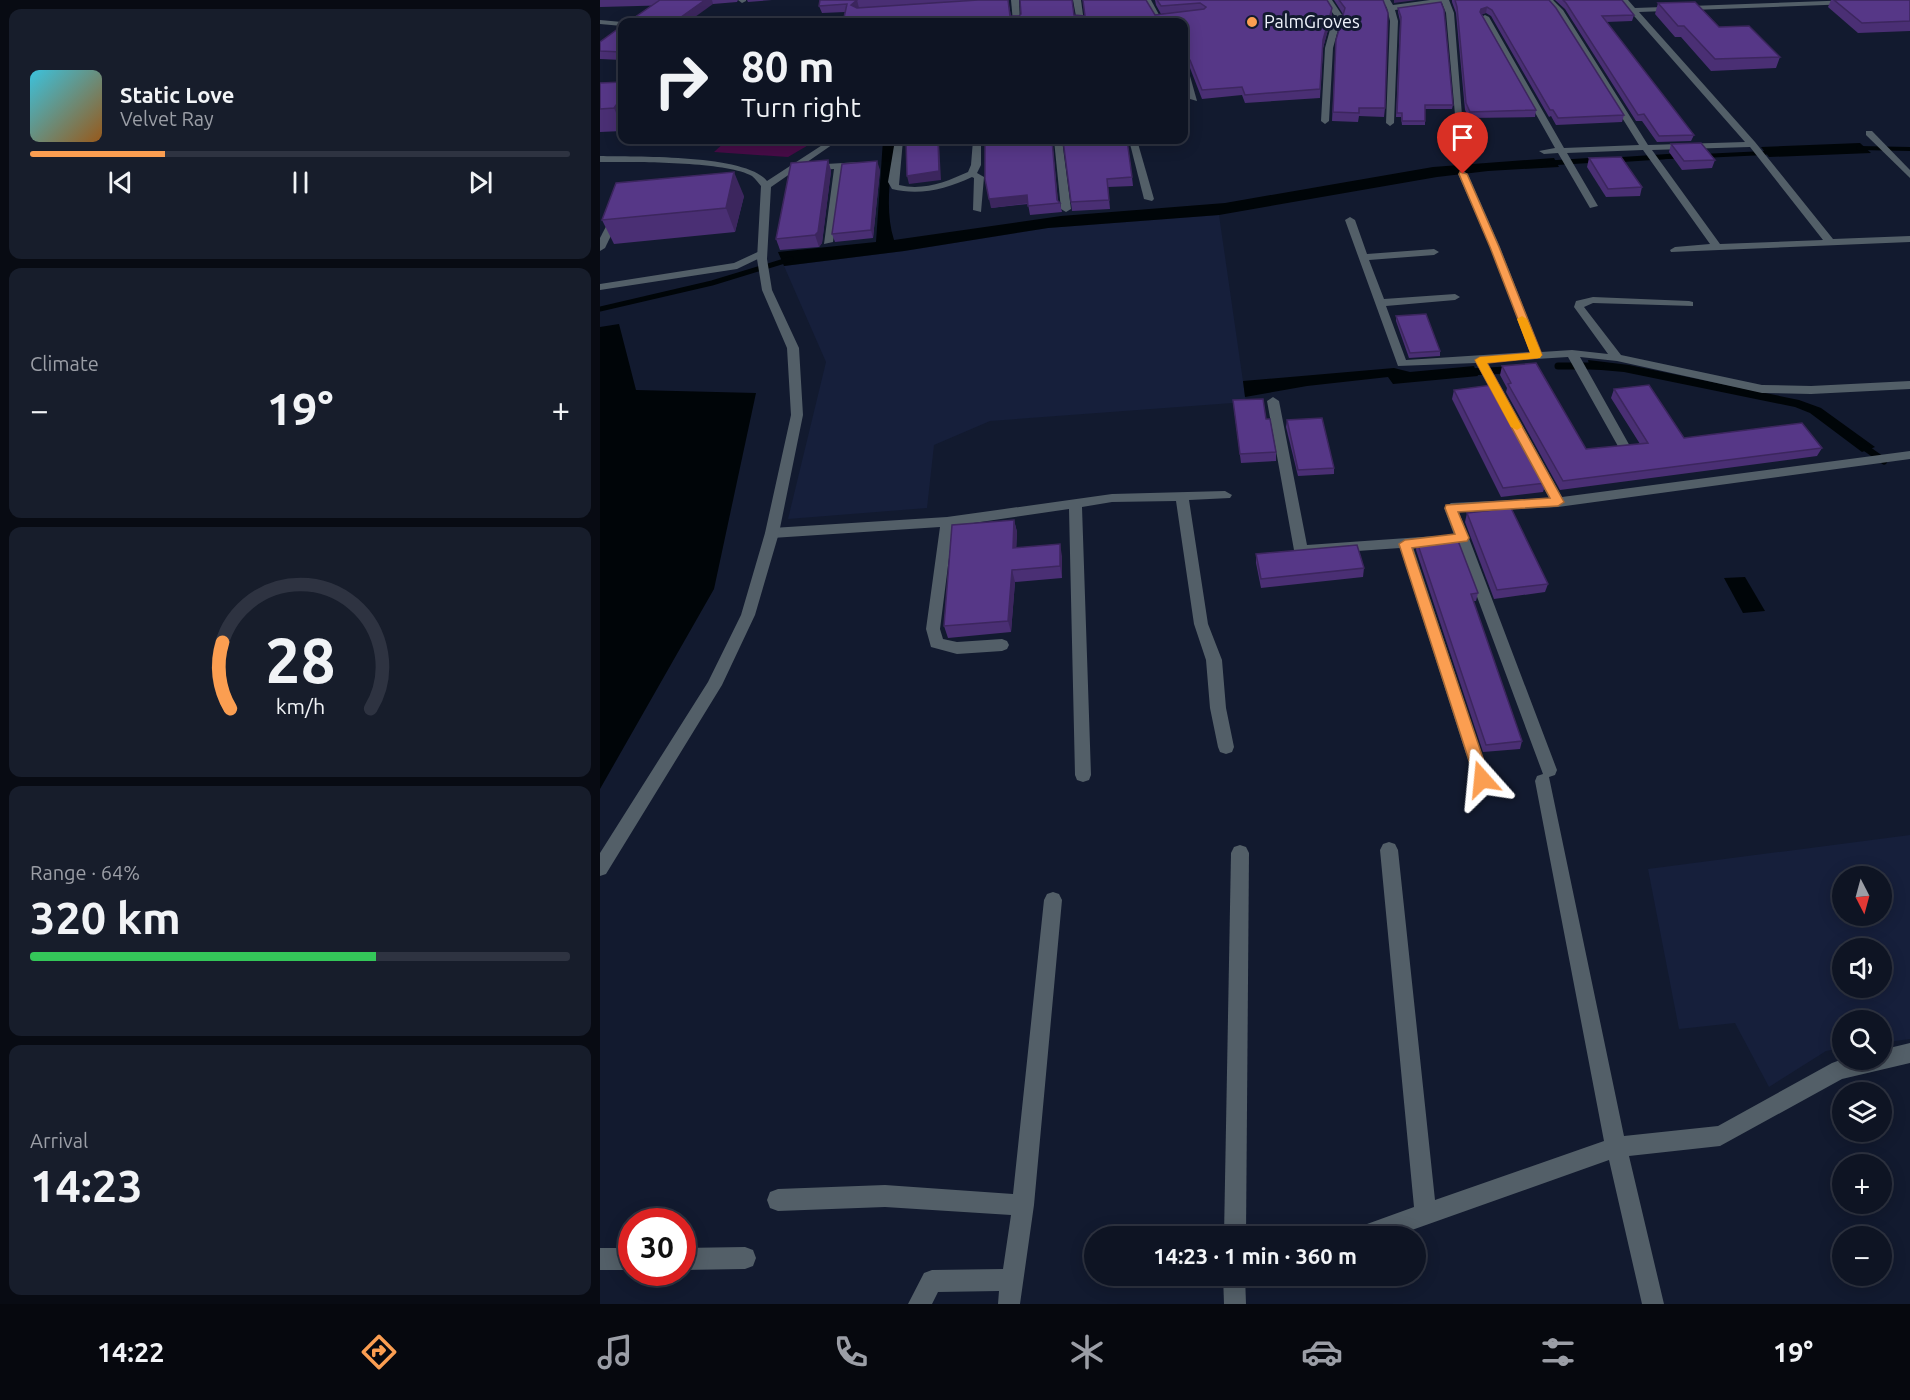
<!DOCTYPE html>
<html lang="en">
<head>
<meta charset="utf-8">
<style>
  :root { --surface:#0e1423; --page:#171d2b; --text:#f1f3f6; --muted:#9b9ea6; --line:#2e3341; --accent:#fb9e51 }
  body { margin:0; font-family:Ubuntu,sans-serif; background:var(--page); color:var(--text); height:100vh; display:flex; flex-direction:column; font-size:22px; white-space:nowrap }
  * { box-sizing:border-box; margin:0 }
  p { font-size:20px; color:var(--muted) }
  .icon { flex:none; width:33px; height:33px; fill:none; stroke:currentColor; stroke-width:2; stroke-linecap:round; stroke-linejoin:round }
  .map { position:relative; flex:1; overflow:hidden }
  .side { display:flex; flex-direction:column; gap:9px; padding:9px; background:#080b13; width:600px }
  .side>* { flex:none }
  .hud { position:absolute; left:18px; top:18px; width:570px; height:126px; border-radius:12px; box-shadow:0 3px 15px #0003,0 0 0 2px var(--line); background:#0e1423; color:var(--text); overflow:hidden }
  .needle { width:39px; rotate:174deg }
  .tools { position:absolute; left:1232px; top:866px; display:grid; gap:12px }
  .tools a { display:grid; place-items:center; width:60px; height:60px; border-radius:50%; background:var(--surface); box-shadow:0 3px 15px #0003,0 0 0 2px var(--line); font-size:30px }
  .speed { position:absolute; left:18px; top:1208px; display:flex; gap:12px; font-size:30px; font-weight:700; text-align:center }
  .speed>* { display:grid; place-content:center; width:78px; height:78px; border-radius:50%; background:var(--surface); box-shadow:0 3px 15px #0003,0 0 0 2px var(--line); line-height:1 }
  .speed .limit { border:9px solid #d22; background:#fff; color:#111 }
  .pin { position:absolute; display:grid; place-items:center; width:51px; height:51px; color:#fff; margin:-62px -26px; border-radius:50% 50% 50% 0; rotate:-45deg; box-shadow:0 0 6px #0007 }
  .pin .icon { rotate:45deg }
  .me { position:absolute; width:66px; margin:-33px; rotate:342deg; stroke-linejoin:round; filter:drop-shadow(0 0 4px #0008) }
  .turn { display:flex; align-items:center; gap:21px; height:126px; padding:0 24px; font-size:27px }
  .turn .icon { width:78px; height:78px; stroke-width:2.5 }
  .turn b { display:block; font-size:42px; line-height:51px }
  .big { font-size:45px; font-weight:700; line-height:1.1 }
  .side .tile { flex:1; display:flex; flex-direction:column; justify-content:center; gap:9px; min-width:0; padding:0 21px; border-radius:12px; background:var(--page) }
  .side .dial { align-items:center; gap:0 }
  .dial svg { height:156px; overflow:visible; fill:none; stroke:var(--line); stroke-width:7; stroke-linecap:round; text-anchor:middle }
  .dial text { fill:var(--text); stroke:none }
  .song { display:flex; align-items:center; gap:18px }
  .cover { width:72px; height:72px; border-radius:9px; background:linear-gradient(135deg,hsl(190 70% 55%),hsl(30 70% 35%)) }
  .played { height:6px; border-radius:3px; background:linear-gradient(90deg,var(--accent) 25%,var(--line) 25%) }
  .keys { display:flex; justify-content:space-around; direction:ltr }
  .heat { display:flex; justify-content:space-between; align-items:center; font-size:33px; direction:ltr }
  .charge { height:9px; border-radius:4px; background:linear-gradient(90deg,#34c759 64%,var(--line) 0) }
  .trip { position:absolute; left:484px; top:1226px; width:342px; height:60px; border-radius:30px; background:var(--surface); box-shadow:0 3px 15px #0003,0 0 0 2px var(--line); font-weight:700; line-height:60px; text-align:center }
  .tabs { display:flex; height:96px; justify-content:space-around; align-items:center; background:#06080e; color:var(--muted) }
  .tabs .icon { width:42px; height:42px }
  .tabs .active { color:var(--accent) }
  .tabs b { font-size:27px; color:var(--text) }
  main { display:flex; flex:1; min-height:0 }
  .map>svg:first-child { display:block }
</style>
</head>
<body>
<main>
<section class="side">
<div class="tile">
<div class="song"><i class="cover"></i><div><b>Static Love</b><p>Velvet Ray</p></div></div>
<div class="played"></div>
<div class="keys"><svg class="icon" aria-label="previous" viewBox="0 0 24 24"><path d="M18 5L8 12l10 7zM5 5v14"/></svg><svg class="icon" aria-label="pause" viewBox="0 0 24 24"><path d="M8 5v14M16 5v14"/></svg><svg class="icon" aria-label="next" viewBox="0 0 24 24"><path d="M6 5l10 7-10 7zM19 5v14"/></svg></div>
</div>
<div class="tile"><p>Climate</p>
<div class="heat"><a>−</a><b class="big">19°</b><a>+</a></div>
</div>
<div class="tile dial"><svg viewBox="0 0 100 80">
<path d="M14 69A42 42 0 1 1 86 69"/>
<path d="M14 69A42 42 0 0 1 10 35" stroke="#fb9e51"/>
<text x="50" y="56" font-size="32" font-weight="700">28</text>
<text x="50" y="72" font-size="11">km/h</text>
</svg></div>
<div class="tile"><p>Range · 64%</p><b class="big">320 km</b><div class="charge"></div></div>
<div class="tile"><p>Arrival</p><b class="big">14:23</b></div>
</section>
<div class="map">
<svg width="1310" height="1304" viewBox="0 0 1310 1304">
  <rect width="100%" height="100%" fill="#121a2f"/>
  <!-- built -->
  <g fill="#161f3b" fill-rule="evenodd">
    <polygon points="619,215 646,402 390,421 334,445 327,508 188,519 226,362 184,266 304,251 448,228"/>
    <path d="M1310,835V1039L1281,1043V1020H1242V1048L1226,1051L1169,1087L1135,1023L1079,1029L1048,869ZM1242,876H1281V915H1242ZM1242,948H1281V987H1242Z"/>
  </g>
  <!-- green -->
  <polygon fill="#470c47" points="127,140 217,140 188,157 114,152"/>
  <!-- water -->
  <g fill="#000508">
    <path d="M283,140H295C291,173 284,208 294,240L461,216L625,203L833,167L954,158L959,167L888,171L837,177L619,215L448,228L304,251L184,266L178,252L276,242Z"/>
    <polygon points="1260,143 1271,153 1169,157 1161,147"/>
    <polygon points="19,324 36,390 156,393 114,589 0,789 0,327"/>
    <polygon points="988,360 1029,365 1199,400 1221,408 1275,447 1262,452 1210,413 1195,407 1024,372 990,369"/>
    <polygon points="874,366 878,376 793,384 788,377 707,386 645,397 643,381 794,368 810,372"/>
    <polygon points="1145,577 1165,611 1143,613 1124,578"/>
  </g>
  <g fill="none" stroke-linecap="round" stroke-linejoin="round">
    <!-- stream-far2 -->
    <g stroke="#000508" stroke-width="4">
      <polyline points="1258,148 1310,149"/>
      <polyline points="1102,156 1165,153"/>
      <polyline points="1050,158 1081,156"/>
    </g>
    <!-- stream-far1 -->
    <g stroke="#000508" stroke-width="5">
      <polyline points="1015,160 1075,156"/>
      <polyline points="949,163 997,160"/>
      <polyline points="0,309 112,283 191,259"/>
    </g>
    <!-- stream -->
    <g stroke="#000508" stroke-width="7">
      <polyline points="958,366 1000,366"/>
      <polyline points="868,372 907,370"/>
      <polyline points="1260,444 1284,461"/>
    </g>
    <!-- minor -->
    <g fill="#535f68" fill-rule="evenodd">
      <polygon points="138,0 146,0 146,1 142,3"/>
      <polygon points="473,0 481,0 484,22 477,22"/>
      <polygon points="543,0 551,0 563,22 557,22"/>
      <polygon points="724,0 732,0 742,15 733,48 729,121 725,124 721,121 725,48 734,15"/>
      <polygon points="782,0 790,0 793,5 830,0 849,0 854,13 863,128 856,126 846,13 842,3 795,10 798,21 794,123 790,126 786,123 790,21 787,8"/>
      <path d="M945,0H953L963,10L1048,145L1145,142L1020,0H1028L1035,8L1254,0L1251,4L1039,12L1155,142L1233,239L1310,236V242L1071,252L1070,250L1075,247L1110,244L1043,150L967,153L998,206L990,208L958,153L944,154L939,151L955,148L881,17L885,15L889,17L964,148L1039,145L957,13ZM1150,147L1223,240L1120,244L1052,150Z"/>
      <polygon points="0,20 22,22 25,22 22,22 22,26 0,24"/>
      <polygon points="584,67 588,69 597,101 590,99 584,80"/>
      <polygon points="1266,131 1272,131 1310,170 1310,178 1266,135"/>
      <path d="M295,140H303L299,185C323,191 346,182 368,172L371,165L373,140H381V165L377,173L384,177L381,212L373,210L374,178L372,177C346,189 320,196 292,189L288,182Z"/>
      <polygon points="454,140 462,140 471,209 466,212 461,209"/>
      <polygon points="529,140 537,140 554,199 552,201 544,199"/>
      <polygon points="260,162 263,163 263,167 243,169 233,242 224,244 234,169 209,171 204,168 209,165"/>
      <polygon points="863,171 868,174 900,247 941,352 972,350 1008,354 974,307 976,301 993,297 1089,301 1093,302 1093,306 993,303 984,307 1021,355 1162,385 1211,386 1310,381 1310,389 1211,394 1162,393 1017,361 980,357 1031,448 1025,452 1019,448 968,357 887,362 962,497 1310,451 1310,459 958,507 859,512 957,770 955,775 949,777 1024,1136 1118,1126 1232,1063 1243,1059 1281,1059 1281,1050 1310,1043 1310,1063 1242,1079 1120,1146 1029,1156 1064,1304 1042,1304 1009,1160 795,1236 753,1236 756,1228 814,1207 780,850 783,844 789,842 795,844 798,850 835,1200 1004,1141 935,781 937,776 943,774 844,508 851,503 949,498 876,363 798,366 745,220 750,217 755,220 767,254 834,249 839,252 834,255 769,260 784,299 855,294 860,297 855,300 786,306 806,360 930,352 890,247 858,174"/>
      <polygon points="14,211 22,213 5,248 0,251 0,238"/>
      <polygon points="162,250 166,251 166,255 137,269 0,290 0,284 134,263"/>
      <polygon points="673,397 679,401 707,545 836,536 843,541 836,546 813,547 890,779 888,784 882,786 876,784 874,779 800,548 701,555 694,550 667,401"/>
      <polygon points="625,491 632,495 630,498 589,500 608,624 622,660 626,708 634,747 632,752 626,754 620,752 618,747 610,708 606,660 594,624 576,501 512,502 482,507 491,775 489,780 483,782 477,780 475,775 469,509 353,526 340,629 343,639 357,642 402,639 407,641 409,645 407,649 402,651 357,654 331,647 326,629 340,527 172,538 165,533 172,528 347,517 512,494"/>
      <polygon points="640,845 646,847 649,853 646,1236 624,1236 631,853 634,847"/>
      <polygon points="453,892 459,894 462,900 434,1205 420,1304 398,1304 399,1291 338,1292 332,1304 308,1304 324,1273 332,1270 403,1269 411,1215 285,1207 178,1211 170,1208 167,1200 170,1192 178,1189 285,1185 413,1194 444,900 447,894"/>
      <polygon points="145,1247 153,1250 156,1258 153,1266 145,1269 82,1270 82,1248"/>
      <rect x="0" y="1248" width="32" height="22"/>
      <polygon points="623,1275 645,1275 646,1304 624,1304"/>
    </g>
    <!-- tertiary -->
    <g fill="#535f68" fill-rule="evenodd">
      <polygon points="411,0 419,0 420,22 413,22"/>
      <path d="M230,140H239L171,187L167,259L172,290L199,348L203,415L179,533L155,615L122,685L6,874L0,876V853L108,682L141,615L165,533L191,415L187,348L162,290L157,259L161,186C158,183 156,179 152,176C126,161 33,162 0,162V156C35,157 146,154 167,181Z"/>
    </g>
  </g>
  <!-- wall -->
  <g fill="#4a2f74" fill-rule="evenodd">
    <polygon points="0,0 138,0 137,2 113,4 0,7"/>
    <polygon points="147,0 172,0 148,2"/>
    <path d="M220,0H408L411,16H419L474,15L485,16L555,15L580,12L561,14L556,5L555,0H727L732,8V15L723,48L720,98L645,103L642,95L602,99L590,68L585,65H584V22L245,12L222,13L219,6ZM333,3L258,8H259Z"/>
    <polygon points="734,0 783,0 785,108 784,117 759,116 758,122 732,121 736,40 743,14"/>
    <polygon points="852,0 949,0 1024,115 1022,122 956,125 951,116 949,117 891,16 886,13 882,14 936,110 935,117 869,118 865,110 856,13 852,2"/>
    <polygon points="955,0 1022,0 1034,15 1032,21 1006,22 1094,135 1091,141 1057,142 1042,121 1036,121 965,9"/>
    <polygon points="1231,0 1310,0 1310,31 1258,33 1228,7"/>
    <polygon points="1058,3 1119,27 1180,57 1176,68 1111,71 1081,37 1075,37 1055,14"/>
    <polygon points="798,8 853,105 852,109 825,109 825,125 802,125 801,117 796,117 800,21 798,12"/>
    <polygon points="22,26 22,60 0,59 0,42"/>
    <polygon points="22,82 22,131 0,132 0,83"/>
    <polygon points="452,140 458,201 460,203 462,212 430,215 428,204 391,208"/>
    <polygon points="463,140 532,177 533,186 508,187 510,209 472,211"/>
    <polygon points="1071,144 1115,160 1112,168 1082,170 1069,152"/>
    <polygon points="989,158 1042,187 1040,196 1006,197 987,167"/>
    <polygon points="228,160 231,171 222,243 219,247 180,250 176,239"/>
    <polygon points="280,170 273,238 235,242 232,234"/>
    <polygon points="144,196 135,232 14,244 2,220"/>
    <polygon points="796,316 840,351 840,356 809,358 796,321"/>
    <polygon points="902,366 986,449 1040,444 1011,398 1014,389 1084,438 1222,448 1217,456 960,490 906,392 907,388 900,375"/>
    <polygon points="854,390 946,483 943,492 901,497 852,399"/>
    <polygon points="633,400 666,419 676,452 676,461 641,463 634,409"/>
    <polygon points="687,420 734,468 734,474 698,476 686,427"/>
    <polygon points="867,513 948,584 945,592 894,599 865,522"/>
    <polygon points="414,520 417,532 416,548 462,556 462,578 415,582 411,632 348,638 344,626"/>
    <polygon points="817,542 878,593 876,601 873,601 922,741 920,749 883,752 816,550"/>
    <polygon points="656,554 764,568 763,577 661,588 656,563"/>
  </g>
  <!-- shaded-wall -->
  <g fill="#3c265e">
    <polygon points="105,0 112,0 113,4 88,22 74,22"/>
    <polygon points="257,0 259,8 253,13 251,5"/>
    <polygon points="794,0 817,0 794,3"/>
    <polygon points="887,7 886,13 880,15 881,9"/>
    <polygon points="732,8 732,15 723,48 720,98 723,40"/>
    <polygon points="22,97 22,127 14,108"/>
    <polygon points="338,140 359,140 339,142 341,180 309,184 307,176"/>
    <polygon points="228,160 231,171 222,243 219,247 215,235"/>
    <polygon points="277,161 280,170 273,238 271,230"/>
    <polygon points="134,172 144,196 135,232 126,208"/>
    <polygon points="427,195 429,203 391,208 389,199"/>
    <polygon points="414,520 417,532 416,560 413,548"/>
    <polygon points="460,544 462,556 462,578 460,566"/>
    <polygon points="412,570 415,582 411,632 408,621"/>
  </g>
  <!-- building -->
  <g fill="#563787" stroke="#3c265e" stroke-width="1.5">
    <polygon points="60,0 105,0 74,22 28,22"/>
    <polygon points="220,0 257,0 251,5 257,8 378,0 408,0 410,16 419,16 421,14 420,0 472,0 474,15 485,16 483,0 546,0 555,15 604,9 606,7 600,3 561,6 557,0 727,0 732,8 723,40 720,89 645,95 642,87 602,90 590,60 584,57 584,22 243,22 247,4 219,6"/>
    <polygon points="739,0 783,0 788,13 785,108 759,108 759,113 733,112 736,40 745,8"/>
    <polygon points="855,0 949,0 956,8 1024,115 958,118 953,110 950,110 892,10 887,7 881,9 880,12 936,110 870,112 866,103 857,7"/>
    <polygon points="963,0 1022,0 1034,15 1002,16 1094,135 1059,136 1044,114 1038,115 966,3"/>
    <polygon points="1234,0 1310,0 1310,21 1262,23"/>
    <polygon points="841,2 844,10 853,105 825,105 825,121 802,121 802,113 797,113 801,17 798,8"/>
    <polygon points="1095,2 1119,27 1149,26 1180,57 1115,59 1084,26 1078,26 1058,3"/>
    <polygon points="22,26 22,52 0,51 0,42"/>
    <polygon points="22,82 22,97 14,108 0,109 0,83"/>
    <polygon points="306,140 338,140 339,171 307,176"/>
    <polygon points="385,140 452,140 457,200 460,203 428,206 427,195 389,199 385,179"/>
    <polygon points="463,140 527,140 532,177 507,179 509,200 471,202"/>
    <polygon points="1101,143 1115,160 1084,161 1071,144"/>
    <polygon points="1021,157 1042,187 1008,189 989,158"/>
    <polygon points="228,160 218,232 215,235 176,239 191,163"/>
    <polygon points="277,161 271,230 232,234 242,164"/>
    <polygon points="134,172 126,208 2,220 16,183"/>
    <polygon points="826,314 840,351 810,353 796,316"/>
    <polygon points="936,363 986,449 1048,443 1014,389 1049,385 1084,438 1202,423 1222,448 963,481 908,384 911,383 902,366"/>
    <polygon points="892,385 946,483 903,488 854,390"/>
    <polygon points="663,399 666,419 670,419 676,452 640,454 633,400"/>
    <polygon points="722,418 734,468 698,470 687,420"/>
    <polygon points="911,508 948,584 897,590 867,513"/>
    <polygon points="414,520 413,548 460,544 460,566 412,570 408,621 344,626 352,525"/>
    <polygon points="857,538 878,593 871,594 922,741 886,745 817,542"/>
    <polygon points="757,545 764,568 661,579 656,554"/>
  </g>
  <!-- route -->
  <polygon fill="#fb9e51" stroke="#a36735" stroke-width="1.5" points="860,172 867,174 899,247 942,355 937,358 887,363 964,502 958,506 858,512 869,538 867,541 812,548 890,779 888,784 882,786 877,784 875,779 799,544 805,540 855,534 845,508 846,505 950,498 875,360 880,357 931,353 890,247 859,174"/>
  <!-- slow -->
  <polygon fill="#f59e0b" points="922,316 927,319 942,355 940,358 887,363 922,427 917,430 911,427 875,360 880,357 930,353 917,319"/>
  <!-- markers -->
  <circle fill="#fb9e51" stroke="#121a2f" stroke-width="2" cx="652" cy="22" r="6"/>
  <g text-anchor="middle" stroke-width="6" stroke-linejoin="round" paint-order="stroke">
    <!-- far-poi labels -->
    <g font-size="18" fill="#eff3fc" stroke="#121a2f" text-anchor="start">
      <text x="664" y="28">PalmGroves</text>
    </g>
  </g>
</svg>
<div class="tools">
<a><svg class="needle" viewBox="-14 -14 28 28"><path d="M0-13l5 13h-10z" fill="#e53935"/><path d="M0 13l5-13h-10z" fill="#9b9ea6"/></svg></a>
<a><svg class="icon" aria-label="sound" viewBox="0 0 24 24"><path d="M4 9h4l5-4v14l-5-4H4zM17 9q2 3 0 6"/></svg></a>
<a><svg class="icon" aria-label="search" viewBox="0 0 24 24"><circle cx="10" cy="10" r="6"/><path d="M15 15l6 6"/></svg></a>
<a><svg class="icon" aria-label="layers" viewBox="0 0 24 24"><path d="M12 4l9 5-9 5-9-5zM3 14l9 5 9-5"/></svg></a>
<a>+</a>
<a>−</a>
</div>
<div class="speed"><div class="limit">30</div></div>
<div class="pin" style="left:863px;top:174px;background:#d93025"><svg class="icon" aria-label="arrive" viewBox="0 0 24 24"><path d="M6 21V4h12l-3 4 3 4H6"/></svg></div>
<svg class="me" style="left:882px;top:779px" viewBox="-20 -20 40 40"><path d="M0-17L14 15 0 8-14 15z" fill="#fb9e51" stroke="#fff" stroke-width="4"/></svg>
<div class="trip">14:23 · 1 min · 360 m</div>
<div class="hud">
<div class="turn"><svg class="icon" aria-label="right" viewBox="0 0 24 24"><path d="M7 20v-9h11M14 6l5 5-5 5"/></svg><div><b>80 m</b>Turn right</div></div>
</div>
</div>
</main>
<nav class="tabs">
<b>14:22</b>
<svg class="icon active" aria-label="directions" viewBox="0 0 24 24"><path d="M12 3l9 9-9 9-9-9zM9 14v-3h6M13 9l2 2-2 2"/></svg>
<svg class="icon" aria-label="music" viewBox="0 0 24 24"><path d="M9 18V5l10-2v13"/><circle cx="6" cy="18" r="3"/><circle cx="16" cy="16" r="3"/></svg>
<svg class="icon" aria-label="phone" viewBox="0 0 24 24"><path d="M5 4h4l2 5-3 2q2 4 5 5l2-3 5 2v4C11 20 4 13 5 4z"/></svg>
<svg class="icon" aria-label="climate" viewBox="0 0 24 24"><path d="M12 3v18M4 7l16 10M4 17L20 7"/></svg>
<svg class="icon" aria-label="car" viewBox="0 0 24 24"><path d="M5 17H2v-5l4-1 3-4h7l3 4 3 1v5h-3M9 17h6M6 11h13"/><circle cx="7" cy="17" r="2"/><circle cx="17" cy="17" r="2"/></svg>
<svg class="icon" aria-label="filters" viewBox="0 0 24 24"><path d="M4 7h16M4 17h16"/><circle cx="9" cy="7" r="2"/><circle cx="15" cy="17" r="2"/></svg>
<b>19°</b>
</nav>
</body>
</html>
